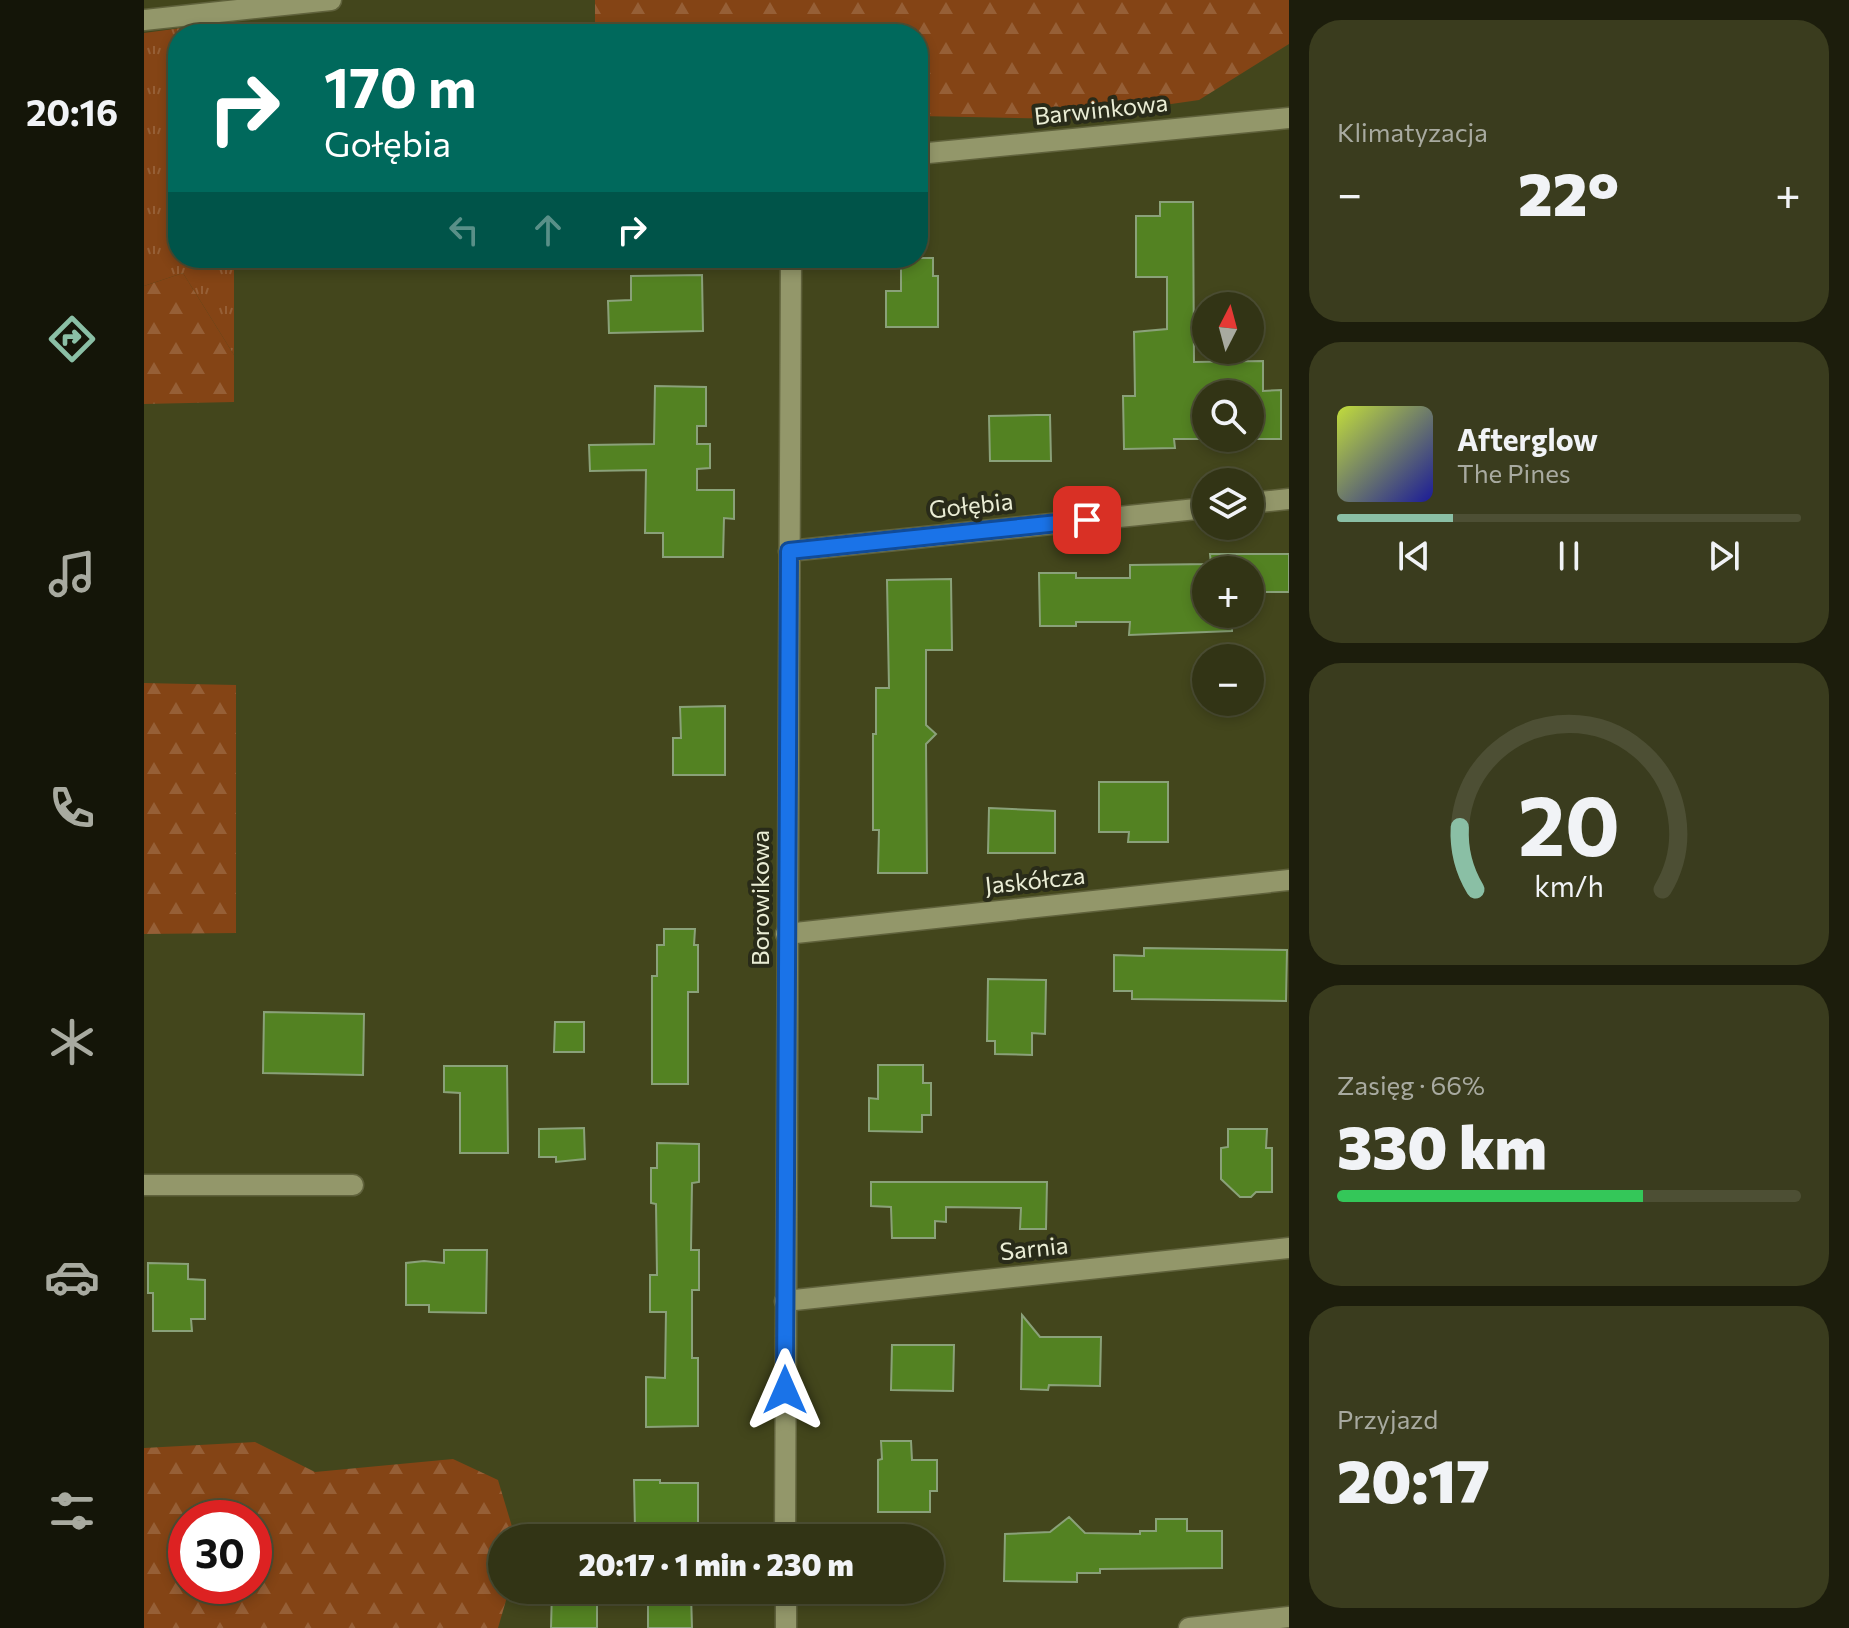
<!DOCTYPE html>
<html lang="pl">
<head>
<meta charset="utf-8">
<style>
  :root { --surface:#323415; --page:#3a3c1e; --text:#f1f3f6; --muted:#a8aaa0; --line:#4d4f34; --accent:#8abfa5 }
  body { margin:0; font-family:Commissioner,sans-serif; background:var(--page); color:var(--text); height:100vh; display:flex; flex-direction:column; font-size:30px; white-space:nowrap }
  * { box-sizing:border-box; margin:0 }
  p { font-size:26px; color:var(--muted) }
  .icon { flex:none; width:44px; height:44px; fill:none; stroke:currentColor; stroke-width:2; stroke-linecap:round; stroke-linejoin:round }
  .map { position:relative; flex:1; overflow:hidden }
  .sheet { display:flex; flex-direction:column; gap:20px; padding:20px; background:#1c1d0c; width:560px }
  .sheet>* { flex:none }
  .banner { position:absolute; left:24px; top:24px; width:760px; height:244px; border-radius:32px; box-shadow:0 4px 12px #0003,0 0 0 2px var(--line); background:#00695c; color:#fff; overflow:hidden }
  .needle { width:52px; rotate:6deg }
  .controls { position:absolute; left:1048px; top:292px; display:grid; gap:16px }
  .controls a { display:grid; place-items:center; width:72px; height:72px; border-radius:50%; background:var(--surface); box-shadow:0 4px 12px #0003,0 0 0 2px var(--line); font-size:40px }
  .speed { position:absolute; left:24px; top:1500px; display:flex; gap:16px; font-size:40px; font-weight:700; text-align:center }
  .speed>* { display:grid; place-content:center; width:104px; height:104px; border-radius:50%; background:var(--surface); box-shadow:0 4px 12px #0003,0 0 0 2px var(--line); line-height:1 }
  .speed .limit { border:12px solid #d22; background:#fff; color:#111 }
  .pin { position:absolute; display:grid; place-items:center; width:68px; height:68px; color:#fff; margin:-34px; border-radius:16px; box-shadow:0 4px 12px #0006 }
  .me { position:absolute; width:88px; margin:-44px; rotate:0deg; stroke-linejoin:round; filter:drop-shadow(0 0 6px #0008) }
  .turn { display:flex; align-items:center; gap:28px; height:168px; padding:0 24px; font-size:36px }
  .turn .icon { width:104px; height:104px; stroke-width:2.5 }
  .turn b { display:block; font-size:56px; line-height:68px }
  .lanes { display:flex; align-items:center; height:76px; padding:0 24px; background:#0003; justify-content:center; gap:40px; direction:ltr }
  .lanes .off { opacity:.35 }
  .big { font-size:60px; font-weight:800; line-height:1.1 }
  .sheet .tile { flex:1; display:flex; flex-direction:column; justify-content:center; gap:12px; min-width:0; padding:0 28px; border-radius:32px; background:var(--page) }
  .sheet .dial { align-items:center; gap:0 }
  .dial svg { height:208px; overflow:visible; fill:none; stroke:var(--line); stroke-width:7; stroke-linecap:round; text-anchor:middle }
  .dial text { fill:var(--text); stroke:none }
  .song { display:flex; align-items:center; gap:24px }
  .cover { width:96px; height:96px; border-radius:12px; background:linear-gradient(135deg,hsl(70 70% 55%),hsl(240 70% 35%)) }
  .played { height:8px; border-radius:4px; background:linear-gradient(90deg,var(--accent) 25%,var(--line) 25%) }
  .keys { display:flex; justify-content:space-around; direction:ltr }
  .heat { display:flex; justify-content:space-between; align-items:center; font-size:44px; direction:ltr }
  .charge { height:12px; border-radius:6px; background:linear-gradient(90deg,#34c759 66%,var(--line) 0) }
  .trip { position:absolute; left:344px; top:1524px; width:456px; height:80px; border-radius:40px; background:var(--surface); box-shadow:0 4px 12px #0003,0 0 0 2px var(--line); font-weight:800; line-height:80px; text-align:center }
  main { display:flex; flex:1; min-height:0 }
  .dock { display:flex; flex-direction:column; width:144px; justify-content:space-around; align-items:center; background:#141508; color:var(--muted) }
  .dock .icon { width:56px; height:56px }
  .dock .on { color:var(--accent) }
  .dock b { font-size:36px; color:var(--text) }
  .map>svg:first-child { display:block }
</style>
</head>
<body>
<main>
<nav class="dock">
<b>20:16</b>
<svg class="icon on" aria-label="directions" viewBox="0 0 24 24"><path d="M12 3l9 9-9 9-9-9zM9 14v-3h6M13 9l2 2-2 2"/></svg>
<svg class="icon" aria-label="music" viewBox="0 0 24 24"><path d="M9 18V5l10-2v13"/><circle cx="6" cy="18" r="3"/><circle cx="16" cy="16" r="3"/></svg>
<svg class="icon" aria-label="phone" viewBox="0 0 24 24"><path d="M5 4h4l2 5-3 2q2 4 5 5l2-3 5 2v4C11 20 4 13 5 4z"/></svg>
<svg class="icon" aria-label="climate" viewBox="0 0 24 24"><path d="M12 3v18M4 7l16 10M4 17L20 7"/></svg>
<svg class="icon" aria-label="car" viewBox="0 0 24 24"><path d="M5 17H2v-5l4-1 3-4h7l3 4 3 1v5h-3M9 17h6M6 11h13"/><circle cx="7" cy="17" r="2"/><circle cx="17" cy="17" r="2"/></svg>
<svg class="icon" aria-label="filters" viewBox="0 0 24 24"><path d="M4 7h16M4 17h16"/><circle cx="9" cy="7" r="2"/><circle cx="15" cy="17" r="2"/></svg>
</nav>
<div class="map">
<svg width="1145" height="1628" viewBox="0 0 1145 1628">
  <defs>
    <pattern id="grass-tufts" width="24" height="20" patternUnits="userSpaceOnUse" patternTransform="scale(2)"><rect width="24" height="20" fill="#844415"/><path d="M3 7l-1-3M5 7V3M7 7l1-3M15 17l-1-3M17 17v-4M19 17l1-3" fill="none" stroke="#965f36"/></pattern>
    <pattern id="forest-firs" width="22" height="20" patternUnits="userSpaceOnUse" patternTransform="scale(2)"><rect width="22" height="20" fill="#844415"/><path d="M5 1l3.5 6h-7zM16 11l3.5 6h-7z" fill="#965f36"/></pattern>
  </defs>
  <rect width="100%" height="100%" fill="#43461c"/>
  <!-- grass -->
  <polygon fill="url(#grass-tufts)" points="89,21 89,34 34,34 34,258 90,258 90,355 39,273 0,286 0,33"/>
  <!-- forest -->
  <g fill="url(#forest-firs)" fill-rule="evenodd">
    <polygon points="451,0 1145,0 1145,44 1055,100 923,119 774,116 774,34 451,34"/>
    <polygon points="39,273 90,355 90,402 0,404 0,286"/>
    <polygon points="0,683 92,685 92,933 0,934"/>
    <path d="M111,1442L171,1472L309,1459L354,1480L369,1530L368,1538H358V1590H365L354,1628H0V1448ZM42,1518H110V1586H42Z"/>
  </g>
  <!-- building -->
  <g fill="#538222" stroke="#8aa179" stroke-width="2" fill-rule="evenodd">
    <path d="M1016,202H1049L1050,362L1119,361V391L1137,390V439H1030L1031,448L980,449L979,396H991L990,332L1023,329V277H992V216H1016ZM1062,394H1106V438H1062Z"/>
    <polygon points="757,258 789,258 789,276 794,276 794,327 742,327 742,291 757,291"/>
    <polygon points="558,275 559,331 465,333 464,301 487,300 487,276"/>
    <polygon points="511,386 562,387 562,426 553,426 553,444 566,444 566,468 553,469 553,490 590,490 590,519 580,518 579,557 519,557 519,533 501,533 502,470 446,471 445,445 510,444"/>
    <polygon points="893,415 906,415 907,461 846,461 845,416"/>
    <polygon points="1066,554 1145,554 1145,592 1106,592 1106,570 1062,570 1062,614 1088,614 1088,631 985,635 986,622 932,622 932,626 896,626 895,573 932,573 932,578 986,578 986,565 1067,564"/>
    <polygon points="807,579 808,650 782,650 782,725 792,734 782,744 783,873 734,873 735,830 729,830 729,734 732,734 732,688 745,688 743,580"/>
    <polygon points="581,706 581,775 529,775 529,738 537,738 536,707"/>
    <polygon points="955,782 1024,782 1024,842 984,842 985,832 955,832"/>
    <polygon points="845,808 911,811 911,853 844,853"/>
    <polygon points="520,929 551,929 550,945 554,945 554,992 544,992 544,1084 508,1084 508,976 513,976 513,945 520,945"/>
    <polygon points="1000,948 1143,950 1142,1001 988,999 988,991 970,991 970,955 1000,956"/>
    <polygon points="844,979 902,980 901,1034 888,1033 888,1055 851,1054 851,1041 843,1041"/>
    <polygon points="120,1012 220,1014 219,1075 119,1073"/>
    <polygon points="411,1022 440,1022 440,1052 410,1052"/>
    <polygon points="734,1065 779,1065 779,1083 787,1083 787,1115 778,1115 778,1132 725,1131 725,1098 734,1099"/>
    <polygon points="300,1066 363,1066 364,1153 316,1153 316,1093 300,1092"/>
    <polygon points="440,1128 441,1159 412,1162 412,1157 395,1157 395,1129"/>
    <polygon points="1084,1129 1123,1129 1122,1148 1128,1148 1128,1192 1112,1192 1107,1197 1096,1197 1077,1179 1077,1148 1084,1147"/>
    <polygon points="513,1143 555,1144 555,1182 548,1183 547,1250 555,1250 555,1290 548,1290 548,1358 554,1358 554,1426 502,1427 502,1377 521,1378 522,1312 506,1312 506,1275 513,1275 512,1204 507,1203 507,1168 513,1168"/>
    <polygon points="727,1182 903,1182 902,1229 876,1229 877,1208 802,1207 802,1222 791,1221 791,1238 748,1238 747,1207 727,1206"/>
    <polygon points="300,1250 343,1250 342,1313 285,1312 285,1305 262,1305 262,1263 280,1261 300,1263"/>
    <polygon points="4,1263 44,1264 44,1279 61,1280 61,1319 47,1319 48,1331 9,1331 9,1293 4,1293"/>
    <polygon points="878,1315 896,1337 957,1337 956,1386 905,1385 904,1390 877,1389"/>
    <polygon points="748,1345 810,1345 809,1391 747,1390"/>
    <polygon points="737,1441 767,1441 768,1460 793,1460 793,1491 786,1491 786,1512 734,1512 734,1460 738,1459"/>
    <polygon points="490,1480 516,1480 516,1483 554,1483 554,1532 529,1533 528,1529 491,1529"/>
    <polygon points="925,1517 941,1533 996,1534 996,1531 1012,1531 1012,1519 1043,1519 1043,1531 1078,1531 1078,1568 956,1569 956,1573 933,1573 933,1582 860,1581 861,1534 906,1532"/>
    <polygon points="408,1590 453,1590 453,1628 407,1628"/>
    <polygon points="504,1594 547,1594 548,1628 504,1628"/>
  </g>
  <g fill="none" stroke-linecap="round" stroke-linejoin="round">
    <!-- minor casing -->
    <g stroke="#60623c" stroke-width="23">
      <g id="minor">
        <polyline points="0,20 187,0"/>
        <polyline points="774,154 1145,118"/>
        <polyline points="1106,503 1145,499"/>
        <polyline points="645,551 1062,508"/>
        <polyline points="642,934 1145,880"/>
        <polyline points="0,1185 209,1185"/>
        <polyline points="641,1301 1145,1248"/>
        <polyline points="641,1538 647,258"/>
        <polyline points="642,1590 642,1628"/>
        <polyline points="1045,1628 1145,1617"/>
      </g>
    </g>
    <!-- minor -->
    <use href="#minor" stroke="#93976a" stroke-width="20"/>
  </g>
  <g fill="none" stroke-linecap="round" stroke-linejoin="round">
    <!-- route casing -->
    <g stroke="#114b97" stroke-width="20">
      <polyline id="route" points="641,1390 645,551 943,520"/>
    </g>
    <!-- route -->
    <use href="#route" stroke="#1a73e8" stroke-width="14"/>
  </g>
  <g text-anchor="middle" stroke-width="8" stroke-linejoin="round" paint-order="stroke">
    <!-- street labels -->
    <g font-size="24" fill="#eaedd5" stroke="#292b19">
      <text transform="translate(957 110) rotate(-6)" y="8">Barwinkowa</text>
      <text transform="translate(827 506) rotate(-6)" y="8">Gołębia</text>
      <text transform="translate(891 881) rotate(-6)" y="8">Jaskółcza</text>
      <text transform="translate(617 898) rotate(-90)" y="8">Borowikowa</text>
      <text transform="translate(890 1249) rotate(-6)" y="8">Sarnia</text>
    </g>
  </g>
</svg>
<div class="controls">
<a><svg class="needle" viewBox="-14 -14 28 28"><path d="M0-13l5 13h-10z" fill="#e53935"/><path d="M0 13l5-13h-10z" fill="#a8aaa0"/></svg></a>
<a><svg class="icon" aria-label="search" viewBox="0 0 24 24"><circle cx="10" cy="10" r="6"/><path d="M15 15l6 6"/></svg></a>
<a><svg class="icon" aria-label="layers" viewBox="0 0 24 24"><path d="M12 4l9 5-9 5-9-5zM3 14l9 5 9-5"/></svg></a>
<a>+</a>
<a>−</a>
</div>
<div class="speed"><div class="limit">30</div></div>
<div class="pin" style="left:943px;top:520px;background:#d93025"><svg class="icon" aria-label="arrive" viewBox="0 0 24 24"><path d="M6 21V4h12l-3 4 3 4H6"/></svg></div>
<svg class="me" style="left:641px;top:1390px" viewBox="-20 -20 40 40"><path d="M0-17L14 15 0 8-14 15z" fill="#1a73e8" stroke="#fff" stroke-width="4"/></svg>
<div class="trip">20:17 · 1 min · 230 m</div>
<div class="banner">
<div class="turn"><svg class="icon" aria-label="right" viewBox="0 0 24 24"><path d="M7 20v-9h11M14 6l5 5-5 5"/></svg><div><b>170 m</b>Gołębia</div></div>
<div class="lanes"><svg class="icon off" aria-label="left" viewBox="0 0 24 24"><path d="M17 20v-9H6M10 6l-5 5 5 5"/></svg><svg class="icon off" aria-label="ahead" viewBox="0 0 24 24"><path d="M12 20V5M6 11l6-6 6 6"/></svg><svg class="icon" aria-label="right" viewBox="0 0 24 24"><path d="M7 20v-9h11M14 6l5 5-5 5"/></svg></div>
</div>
</div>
<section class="sheet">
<div class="tile"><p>Klimatyzacja</p>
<div class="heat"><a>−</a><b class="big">22°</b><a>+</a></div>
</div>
<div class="tile">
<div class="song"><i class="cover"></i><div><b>Afterglow</b><p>The Pines</p></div></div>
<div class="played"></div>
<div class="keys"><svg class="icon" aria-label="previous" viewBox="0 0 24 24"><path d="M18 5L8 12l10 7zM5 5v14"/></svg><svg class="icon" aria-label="pause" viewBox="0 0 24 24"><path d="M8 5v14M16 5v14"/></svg><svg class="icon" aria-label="next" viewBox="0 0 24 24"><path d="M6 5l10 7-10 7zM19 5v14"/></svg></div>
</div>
<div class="tile dial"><svg viewBox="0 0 100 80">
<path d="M14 69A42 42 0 1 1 86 69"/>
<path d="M14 69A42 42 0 0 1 8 45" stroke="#8abfa5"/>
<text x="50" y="56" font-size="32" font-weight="700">20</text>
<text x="50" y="72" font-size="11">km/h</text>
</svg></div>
<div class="tile"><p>Zasięg · 66%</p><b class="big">330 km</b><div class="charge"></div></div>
<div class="tile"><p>Przyjazd</p><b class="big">20:17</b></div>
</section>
</main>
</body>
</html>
